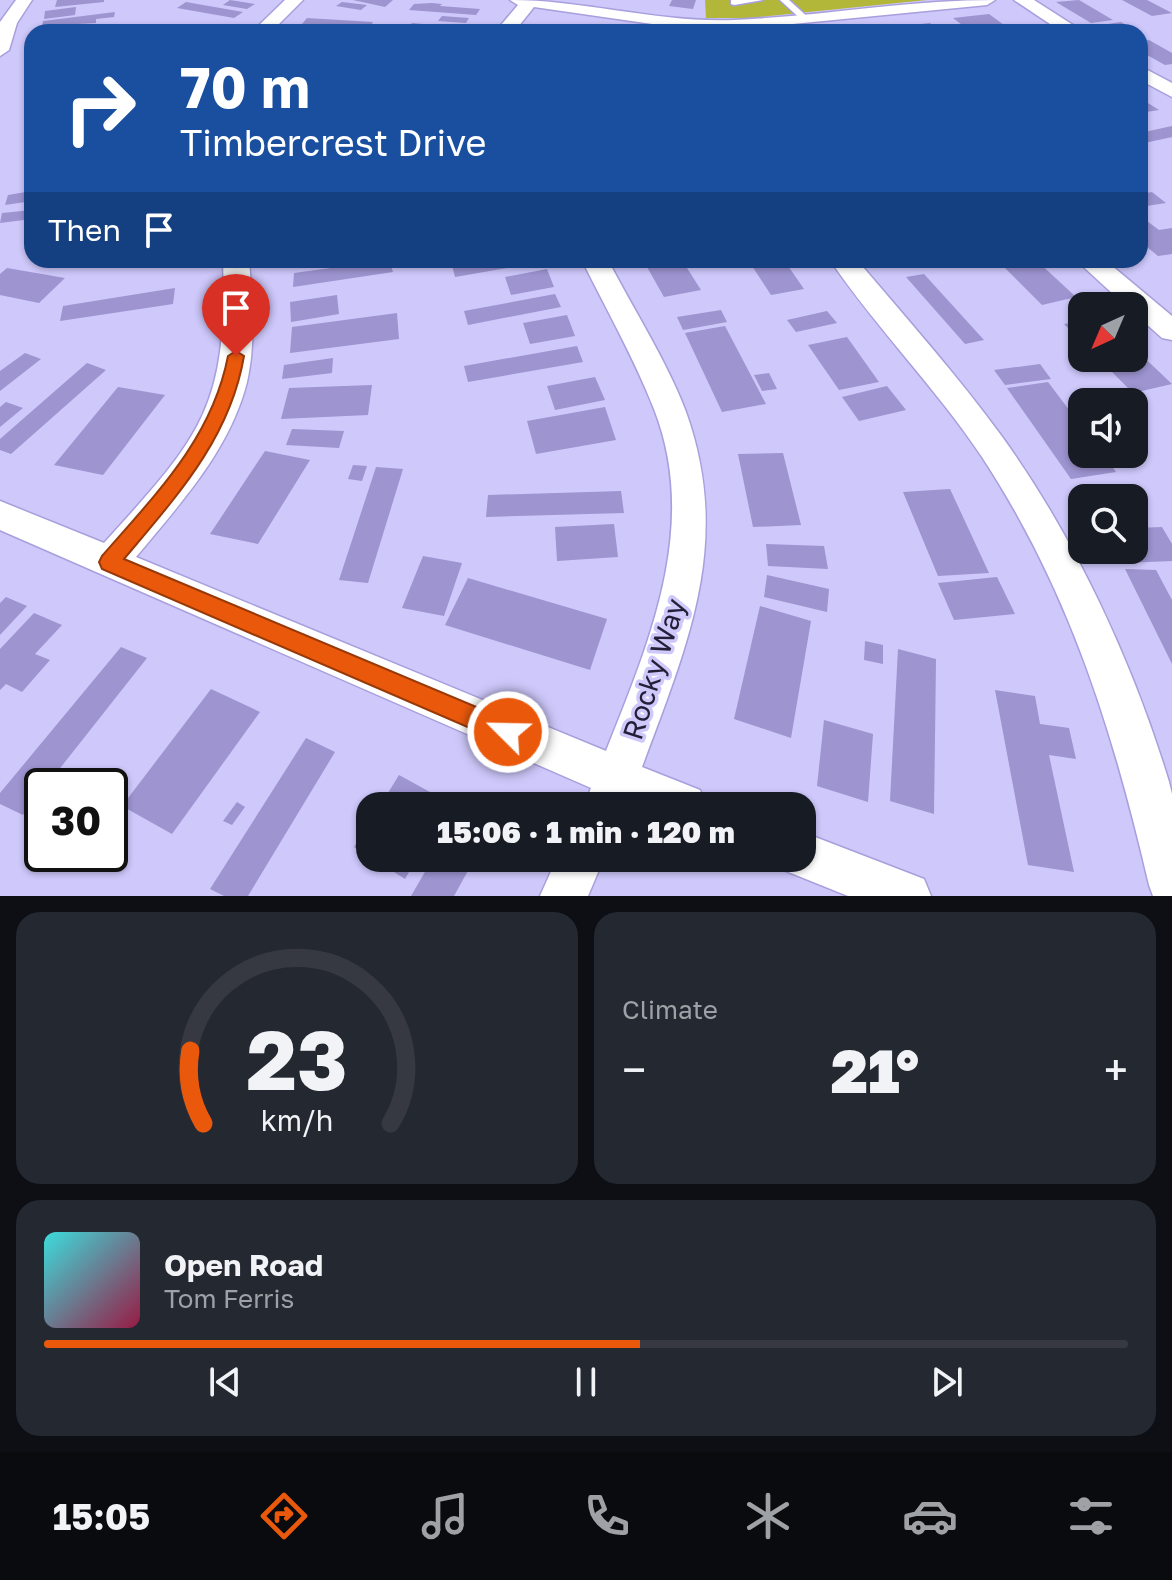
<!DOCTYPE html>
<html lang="en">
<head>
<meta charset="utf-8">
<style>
  :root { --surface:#171b24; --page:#242831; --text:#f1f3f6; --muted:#9ea1a6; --line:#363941; --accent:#ea580c }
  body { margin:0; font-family:"Golos Text",sans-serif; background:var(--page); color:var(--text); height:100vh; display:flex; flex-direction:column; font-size:30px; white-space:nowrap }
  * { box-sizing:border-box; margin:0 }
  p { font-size:26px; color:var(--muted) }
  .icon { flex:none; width:44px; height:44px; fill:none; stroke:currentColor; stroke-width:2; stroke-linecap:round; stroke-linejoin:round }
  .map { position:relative; height:896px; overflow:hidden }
  .drawer { display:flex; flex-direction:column; gap:16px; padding:16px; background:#0d0f14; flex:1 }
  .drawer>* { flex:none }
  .banner { position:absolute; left:24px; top:24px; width:1124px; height:244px; border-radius:24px; box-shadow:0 2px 6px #0004; background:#1a4fa0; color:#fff; overflow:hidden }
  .needle { width:52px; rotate:224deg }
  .tools { position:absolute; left:1068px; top:292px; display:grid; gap:16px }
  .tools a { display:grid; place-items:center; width:80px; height:80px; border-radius:16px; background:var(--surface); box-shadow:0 2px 6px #0004; font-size:40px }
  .speed { position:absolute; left:24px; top:768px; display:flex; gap:16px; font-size:40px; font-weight:700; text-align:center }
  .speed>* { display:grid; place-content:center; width:104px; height:104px; border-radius:50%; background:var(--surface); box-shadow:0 2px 6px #0004; line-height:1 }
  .speed .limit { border:4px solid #111; border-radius:12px; background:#fff; color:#111 }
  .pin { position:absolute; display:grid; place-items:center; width:68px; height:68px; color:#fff; margin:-82px -34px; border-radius:50% 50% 50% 0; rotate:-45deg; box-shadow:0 0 8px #0007 }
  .pin .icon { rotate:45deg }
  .me { position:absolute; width:88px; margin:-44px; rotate:293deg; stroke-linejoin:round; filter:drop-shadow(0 0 6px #0008) }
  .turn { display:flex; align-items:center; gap:28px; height:168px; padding:0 24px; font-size:36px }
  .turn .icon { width:104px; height:104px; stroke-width:2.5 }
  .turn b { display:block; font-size:56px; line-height:68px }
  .then { display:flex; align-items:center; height:76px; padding:0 24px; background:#0003; gap:16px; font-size:30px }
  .big { font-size:60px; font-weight:800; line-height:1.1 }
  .drawer .tile { flex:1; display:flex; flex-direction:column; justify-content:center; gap:12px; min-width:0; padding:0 28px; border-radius:24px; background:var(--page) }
  .drawer .dial { align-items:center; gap:0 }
  .dial svg { height:208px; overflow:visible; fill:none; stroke:var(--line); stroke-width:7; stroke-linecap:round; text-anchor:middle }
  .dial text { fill:var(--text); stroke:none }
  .song { display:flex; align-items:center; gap:24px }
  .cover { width:96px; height:96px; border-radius:12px; background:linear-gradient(135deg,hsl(180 70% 55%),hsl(340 70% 35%)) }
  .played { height:8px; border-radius:4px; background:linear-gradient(90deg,var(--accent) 55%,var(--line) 55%) }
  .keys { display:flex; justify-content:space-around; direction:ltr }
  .heat { display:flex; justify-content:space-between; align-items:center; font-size:44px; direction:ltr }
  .drawer .tiles { flex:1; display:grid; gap:16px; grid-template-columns:1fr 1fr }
  .tile:last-child { grid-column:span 2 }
  .trip { position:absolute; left:356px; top:792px; width:460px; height:80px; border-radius:24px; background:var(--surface); box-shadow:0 2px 6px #0004; font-weight:800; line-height:80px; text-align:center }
  .menu { display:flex; height:128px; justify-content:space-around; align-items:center; background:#090b0e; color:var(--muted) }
  .menu .icon { width:56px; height:56px }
  .menu .on { color:var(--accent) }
  .menu b { font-size:36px; color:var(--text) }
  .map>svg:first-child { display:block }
</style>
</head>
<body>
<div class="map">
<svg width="1172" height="896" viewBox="0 0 1172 896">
  <rect width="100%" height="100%" fill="#cec8fb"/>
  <!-- green -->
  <polygon fill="#b3b739" points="705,0 927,0 749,18 706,18"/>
  <!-- building -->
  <g fill="#9d94d0">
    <polygon points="57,0 104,0 104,2 55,7"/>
    <polygon points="230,0 255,4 247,9 223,5"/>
    <polygon points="353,0 393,0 385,7"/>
    <polygon points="672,0 696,0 693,9 669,6"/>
    <polygon points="1079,0 1113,20 1091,23 1056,2"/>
    <polygon points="1122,0 1147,0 1172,13 1152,16"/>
    <polygon points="186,2 243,12 234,18 177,8"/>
    <polygon points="342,2 367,5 361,10 336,6"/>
    <polygon points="432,3 442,4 440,6 480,9 476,15 409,10 414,4"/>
    <polygon points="76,7 75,15 44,19 45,11"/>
    <polygon points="115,12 114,17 96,19 96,23 42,26 43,21"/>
    <polygon points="989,14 1004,25 966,28 953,18"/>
    <polygon points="442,16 469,18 466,23 438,21"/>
    <polygon points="307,18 373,22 369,28 302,24"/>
    <polygon points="1121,22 1135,30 1106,32 1095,26"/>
    <polygon points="412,23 466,28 464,32 407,29"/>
    <polygon points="930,23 941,32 920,32 912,25"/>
    <polygon points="904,24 915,32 862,32 862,30"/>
    <polygon points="1149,40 1172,53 1172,64 1165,65 1140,51 1140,41"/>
    <polygon points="1140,98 1159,110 1140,113"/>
    <polygon points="1172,126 1172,137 1140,144 1140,133"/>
    <polygon points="32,191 32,201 5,205 8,195"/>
    <polygon points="1152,192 1166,203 1140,207 1140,194"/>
    <polygon points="32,210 32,219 0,223 2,213"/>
    <polygon points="1147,221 1159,230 1172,228 1172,254 1158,256 1140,241 1140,234 1146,233 1140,223"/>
    <polygon points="293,260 331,260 331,262 294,268"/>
    <polygon points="389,260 393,272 293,287 294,273"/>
    <polygon points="484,260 541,260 541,262 455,277 452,265"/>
    <polygon points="643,260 682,260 701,290 664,297"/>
    <polygon points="748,260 784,260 804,289 771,295"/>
    <polygon points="997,260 1036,260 1076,297 1042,305"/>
    <polygon points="7,268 65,278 39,303 0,295 0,274"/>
    <polygon points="547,269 554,287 511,295 505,277"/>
    <polygon points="924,274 984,340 965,344 906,277"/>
    <polygon points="175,288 173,304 60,321 63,306"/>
    <polygon points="555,294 561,307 468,325 464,311"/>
    <polygon points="337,295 339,314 291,322 290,302"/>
    <polygon points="721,310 727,322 683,330 677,317"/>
    <polygon points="827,311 837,323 796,332 787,320"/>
    <polygon points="397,313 399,339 290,353 292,327"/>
    <polygon points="567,315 575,336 530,344 523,323"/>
    <polygon points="1082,321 1082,342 1064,324"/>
    <polygon points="725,326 766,404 722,412 685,333"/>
    <polygon points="847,337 879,382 839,390 808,345"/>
    <polygon points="577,346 583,362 468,382 464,366"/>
    <polygon points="1134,348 1172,384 1133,393 1098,358 1134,358"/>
    <polygon points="25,353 41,359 0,391 0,371"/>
    <polygon points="333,358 332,373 282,379 284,365"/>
    <polygon points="87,363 106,370 11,454 0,450 0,439"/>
    <polygon points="1040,364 1051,379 1005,385 994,370"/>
    <polygon points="769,373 777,389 762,391 754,375"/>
    <polygon points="595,377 605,400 555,410 547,386"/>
    <polygon points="1048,382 1082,427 1082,454 1103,454 1116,472 1071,479 1007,388"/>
    <polygon points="372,385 368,415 281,419 289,388"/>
    <polygon points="887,386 906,410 859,421 842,397"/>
    <polygon points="118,387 165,395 103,475 54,465"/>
    <polygon points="6,402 23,408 0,427 0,407"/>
    <polygon points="605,407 616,440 536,454 527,421"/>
    <polygon points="292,429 344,431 339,448 286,445"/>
    <polygon points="265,451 310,460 258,544 210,534"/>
    <polygon points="783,453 801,525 753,527 738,454"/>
    <polygon points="353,465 367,466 362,481 348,479"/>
    <polygon points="376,467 403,469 368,583 339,580"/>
    <polygon points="950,489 989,573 938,576 903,492"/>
    <polygon points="621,491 624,513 486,517 488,495"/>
    <polygon points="614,524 618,557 557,561 555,527"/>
    <polygon points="1162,527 1172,544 1172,561 1125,563 1118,550 1134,550 1134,528"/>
    <polygon points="766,544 824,546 828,569 768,566"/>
    <polygon points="423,556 462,563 444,616 402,608"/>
    <polygon points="1125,569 1156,570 1172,600 1172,664"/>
    <polygon points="767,575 829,589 827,612 764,597"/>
    <polygon points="997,577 1015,614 954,620 938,583"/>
    <polygon points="468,578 607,619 590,670 445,625"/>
    <polygon points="6,597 27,606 0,635 0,603"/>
    <polygon points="760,606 811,621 791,738 734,719"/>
    <polygon points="34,613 62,625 35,654 50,660 22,692 6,684 0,690 0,649"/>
    <polygon points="865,641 883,645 883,664 864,660"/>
    <polygon points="121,647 147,658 46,786 42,786 23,815 0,804 0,793"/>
    <polygon points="898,649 936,659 934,814 890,801"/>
    <polygon points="211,689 260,712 172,834 122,806"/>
    <polygon points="995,690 1035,696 1040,724 1069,728 1076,759 1049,755 1074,872 1028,865"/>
    <polygon points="824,720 873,734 868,802 817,786"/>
    <polygon points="306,738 335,752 248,896 224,896 210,889"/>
    <polygon points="399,775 450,803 448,806 380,806"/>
    <polygon points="237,802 245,807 232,825 223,821"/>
    <polygon points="370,822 370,857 354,847"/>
    <polygon points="372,858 417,858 405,879"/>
    <polygon points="433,858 475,858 454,896 411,896"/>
  </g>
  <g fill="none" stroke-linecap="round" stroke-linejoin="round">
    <!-- service casing -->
    <g stroke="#a89fdd" stroke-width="3">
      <g id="service">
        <polygon points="731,0 763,0 734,5 731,4"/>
        <polygon points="780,0 789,0 811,20 804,22"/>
      </g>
    </g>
    <!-- minor casing -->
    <g stroke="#a89fdd" stroke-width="3">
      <g id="minor">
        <polygon points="16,0 32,0 17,23 9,50 0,56 0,22"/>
        <polygon points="285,0 303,0 271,32 252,32"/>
        <path d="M510,0C585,0 659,23 734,20C822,16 908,0 995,0L987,5L732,30L666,26L534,7L514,32H495L518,5Z"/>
        <polygon points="1014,0 1034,0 1084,32 1062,32"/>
        <polygon points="1140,66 1172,83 1172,97 1140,80"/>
        <path d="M223,260H249C252,300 256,343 247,382C230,450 180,504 136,557L606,751C649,643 700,526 654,409C634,358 606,309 582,260H608C632,307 668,363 686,412C733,543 687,645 642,767L700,790L706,806H584L591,788L0,530V501L104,543C200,437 228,409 223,260Z"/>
        <path d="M830,260H857C907,319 958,376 1003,438C1076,540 1133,663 1169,782L1172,794V896H1153L1149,885C1113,731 1070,591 982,457C936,388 877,329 830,260Z"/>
        <polygon points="1076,260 1105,260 1172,316 1172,340 1162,338 1134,313 1134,306 1126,306"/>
        <polygon points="802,832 924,879 931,896 848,896 786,871 780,858 802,858"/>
        <polygon points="557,858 604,858 588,896 540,896"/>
      </g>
    </g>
    <!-- service -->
    <use href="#service" fill="#fff" fill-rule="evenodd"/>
    <!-- minor -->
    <use href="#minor" fill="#fff" fill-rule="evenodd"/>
  </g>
  <!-- route -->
  <path fill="#ea580c" stroke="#983908" stroke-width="2" d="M236,351L244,356C230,439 176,497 124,559L517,724L520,732L517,741L508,744L500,741L102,569L99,562L102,556C155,495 212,439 228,356Z"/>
  <g text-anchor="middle" stroke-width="7" stroke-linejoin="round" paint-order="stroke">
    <!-- street labels -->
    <g font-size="28" fill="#241f37" stroke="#cec8fb">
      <text transform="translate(654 669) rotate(-72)" y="10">Rocky Way</text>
    </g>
  </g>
</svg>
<div class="tools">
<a><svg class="needle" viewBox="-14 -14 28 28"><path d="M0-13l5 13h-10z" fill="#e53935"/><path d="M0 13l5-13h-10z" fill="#9ea1a6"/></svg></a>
<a><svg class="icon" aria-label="sound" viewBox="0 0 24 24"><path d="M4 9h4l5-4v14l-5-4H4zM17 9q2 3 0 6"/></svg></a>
<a><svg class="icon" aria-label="search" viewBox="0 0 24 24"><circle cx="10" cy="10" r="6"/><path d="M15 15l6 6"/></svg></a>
</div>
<div class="speed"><div class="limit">30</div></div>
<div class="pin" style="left:236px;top:356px;background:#d93025"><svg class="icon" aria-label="arrive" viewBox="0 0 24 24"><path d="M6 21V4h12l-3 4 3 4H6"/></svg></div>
<svg class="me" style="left:508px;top:732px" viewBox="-20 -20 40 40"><circle r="17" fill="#ea580c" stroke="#fff" stroke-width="3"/><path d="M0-11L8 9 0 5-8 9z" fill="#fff"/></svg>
<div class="trip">15:06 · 1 min · 120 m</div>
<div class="banner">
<div class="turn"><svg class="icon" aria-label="right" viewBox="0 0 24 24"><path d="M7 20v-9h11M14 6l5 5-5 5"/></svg><div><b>70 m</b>Timbercrest Drive</div></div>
<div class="then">Then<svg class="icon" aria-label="arrive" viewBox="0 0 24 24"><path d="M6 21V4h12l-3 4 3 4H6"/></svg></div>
</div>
</div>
<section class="drawer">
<div class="tiles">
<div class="tile dial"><svg viewBox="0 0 100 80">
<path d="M14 69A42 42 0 1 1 86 69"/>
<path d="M14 69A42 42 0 0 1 9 41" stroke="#ea580c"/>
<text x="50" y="56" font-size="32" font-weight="700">23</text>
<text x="50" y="72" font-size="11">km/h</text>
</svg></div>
<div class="tile"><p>Climate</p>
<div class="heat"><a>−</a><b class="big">21°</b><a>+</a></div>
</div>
<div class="tile">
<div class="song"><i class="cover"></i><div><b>Open Road</b><p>Tom Ferris</p></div></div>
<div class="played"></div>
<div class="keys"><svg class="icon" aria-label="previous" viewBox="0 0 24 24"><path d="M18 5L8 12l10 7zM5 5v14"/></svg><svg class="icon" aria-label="pause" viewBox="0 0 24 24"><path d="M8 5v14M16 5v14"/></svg><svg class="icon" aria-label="next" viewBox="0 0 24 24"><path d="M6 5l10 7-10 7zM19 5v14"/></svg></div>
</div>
</div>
</section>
<nav class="menu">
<b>15:05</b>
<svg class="icon on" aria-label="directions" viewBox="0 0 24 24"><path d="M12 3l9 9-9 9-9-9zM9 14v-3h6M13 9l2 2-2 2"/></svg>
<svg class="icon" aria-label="music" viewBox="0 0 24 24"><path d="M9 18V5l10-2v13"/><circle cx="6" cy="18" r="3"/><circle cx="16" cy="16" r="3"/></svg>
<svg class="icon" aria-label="phone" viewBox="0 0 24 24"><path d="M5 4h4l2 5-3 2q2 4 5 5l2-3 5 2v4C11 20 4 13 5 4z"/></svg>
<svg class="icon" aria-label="climate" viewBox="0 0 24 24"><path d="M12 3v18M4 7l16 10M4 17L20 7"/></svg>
<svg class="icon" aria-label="car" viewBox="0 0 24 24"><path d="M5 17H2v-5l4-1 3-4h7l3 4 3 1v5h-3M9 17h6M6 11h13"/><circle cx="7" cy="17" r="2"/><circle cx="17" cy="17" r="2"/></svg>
<svg class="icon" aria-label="filters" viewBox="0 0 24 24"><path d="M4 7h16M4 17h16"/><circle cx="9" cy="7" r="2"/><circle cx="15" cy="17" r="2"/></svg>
</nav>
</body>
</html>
